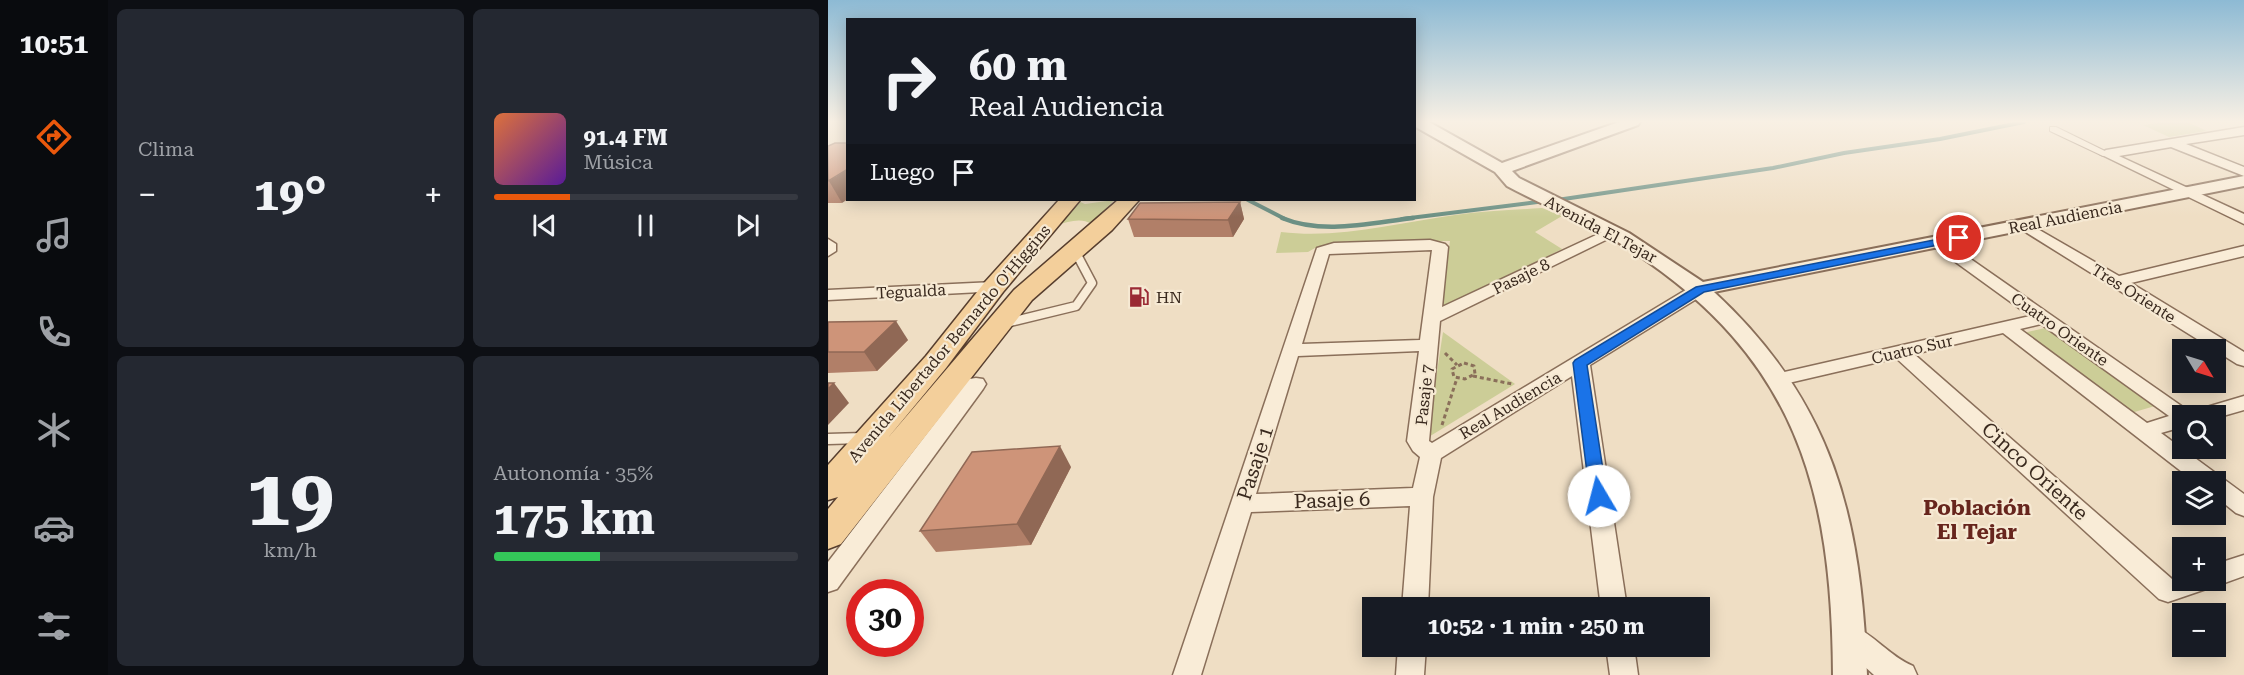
<!DOCTYPE html>
<html lang="es">
<head>
<meta charset="utf-8">
<style>
  :root { --surface:#171b24; --page:#242831; --text:#f1f3f6; --muted:#9ea1a6; --line:#363941; --accent:#ea580c }
  body { margin:0; font-family:"Roboto Serif",serif; background:var(--page); color:var(--text); height:100vh; display:flex; flex-direction:column; font-size:22px; white-space:nowrap }
  * { box-sizing:border-box; margin:0 }
  p { font-size:20px; color:var(--muted) }
  .icon { flex:none; width:33px; height:33px; fill:none; stroke:currentColor; stroke-width:2; stroke-linecap:round; stroke-linejoin:round }
  .map { position:relative; flex:1; overflow:hidden }
  .sheet { display:flex; flex-direction:column; gap:9px; padding:9px; background:#0d0f14; width:720px }
  .sheet>* { flex:none }
  .guide { position:absolute; left:18px; top:18px; width:570px; height:183px; border-radius:0px; box-shadow:0 3px 15px #0003; background:#171b24; color:var(--text); overflow:hidden }
  .needle { width:39px; rotate:128deg }
  .controls { position:absolute; left:1344px; top:339px; display:grid; gap:12px }
  .controls a { display:grid; place-items:center; width:54px; height:54px; border-radius:0px; background:var(--surface); box-shadow:0 3px 15px #0003; font-size:30px }
  .speed { position:absolute; left:18px; top:579px; display:flex; gap:12px; font-size:30px; font-weight:700; text-align:center }
  .speed>* { display:grid; place-content:center; width:78px; height:78px; border-radius:50%; background:var(--surface); box-shadow:0 3px 15px #0003; line-height:1 }
  .speed .limit { border:9px solid #d22; background:#fff; color:#111 }
  .pin { position:absolute; display:grid; place-items:center; width:51px; height:51px; color:#fff; margin:-26px; border:3px solid #fff; border-radius:50%; box-shadow:0 2px 6px #0007 }
  .me { position:absolute; width:66px; margin:-33px; rotate:352deg; stroke-linejoin:round; filter:drop-shadow(0 0 4px #0008) }
  .turn { display:flex; align-items:center; gap:21px; height:126px; padding:0 24px; font-size:27px }
  .turn .icon { width:78px; height:78px; stroke-width:2.5 }
  .turn b { display:block; font-size:42px; line-height:51px }
  .then { display:flex; align-items:center; height:57px; padding:0 24px; background:#0003; gap:12px; font-size:22px }
  .big { font-size:45px; font-weight:700; line-height:1.1 }
  .sheet .widget { flex:1; display:flex; flex-direction:column; justify-content:center; gap:9px; min-width:0; padding:0 21px; border-radius:9px; background:var(--page) }
  .sheet .dial { align-items:center; gap:0 }
  .dial b { font-size:78px; line-height:1 }
  .song { display:flex; align-items:center; gap:18px }
  .cover { width:72px; height:72px; border-radius:9px; background:linear-gradient(135deg,hsl(20 70% 55%),hsl(270 70% 35%)) }
  .played { height:6px; border-radius:3px; background:linear-gradient(90deg,var(--accent) 25%,var(--line) 25%) }
  .keys { display:flex; justify-content:space-around; direction:ltr }
  .heat { display:flex; justify-content:space-between; align-items:center; font-size:33px; direction:ltr }
  .charge { height:9px; border-radius:4px; background:linear-gradient(90deg,#34c759 35%,var(--line) 0) }
  .sheet .tiles { flex:1; display:grid; gap:9px; grid-template-columns:repeat(2,1fr) }
  .trip { position:absolute; left:534px; top:597px; width:348px; height:60px; border-radius:0px; background:var(--surface); box-shadow:0 3px 15px #0003; font-weight:700; line-height:60px; text-align:center }
  main { display:flex; flex:1; min-height:0 }
  .menu { display:flex; flex-direction:column; width:108px; justify-content:space-around; align-items:center; background:#090b0e; color:var(--muted) }
  .menu .icon { width:42px; height:42px }
  .menu .current { color:var(--accent) }
  .menu b { font-size:27px; color:var(--text) }
  .map>svg:first-child { display:block }
</style>
</head>
<body>
<main>
<nav class="menu">
<b>10:51</b>
<svg class="icon current" aria-label="directions" viewBox="0 0 24 24"><path d="M12 3l9 9-9 9-9-9zM9 14v-3h6M13 9l2 2-2 2"/></svg>
<svg class="icon" aria-label="music" viewBox="0 0 24 24"><path d="M9 18V5l10-2v13"/><circle cx="6" cy="18" r="3"/><circle cx="16" cy="16" r="3"/></svg>
<svg class="icon" aria-label="phone" viewBox="0 0 24 24"><path d="M5 4h4l2 5-3 2q2 4 5 5l2-3 5 2v4C11 20 4 13 5 4z"/></svg>
<svg class="icon" aria-label="climate" viewBox="0 0 24 24"><path d="M12 3v18M4 7l16 10M4 17L20 7"/></svg>
<svg class="icon" aria-label="car" viewBox="0 0 24 24"><path d="M5 17H2v-5l4-1 3-4h7l3 4 3 1v5h-3M9 17h6M6 11h13"/><circle cx="7" cy="17" r="2"/><circle cx="17" cy="17" r="2"/></svg>
<svg class="icon" aria-label="filters" viewBox="0 0 24 24"><path d="M4 7h16M4 17h16"/><circle cx="9" cy="7" r="2"/><circle cx="15" cy="17" r="2"/></svg>
</nav>
<section class="sheet">
<div class="tiles">
<div class="widget"><p>Clima</p>
<div class="heat"><a>−</a><b class="big">19°</b><a>+</a></div>
</div>
<div class="widget">
<div class="song"><i class="cover"></i><div><b>91.4 FM</b><p>Música</p></div></div>
<div class="played"></div>
<div class="keys"><svg class="icon" aria-label="previous" viewBox="0 0 24 24"><path d="M18 5L8 12l10 7zM5 5v14"/></svg><svg class="icon" aria-label="pause" viewBox="0 0 24 24"><path d="M8 5v14M16 5v14"/></svg><svg class="icon" aria-label="next" viewBox="0 0 24 24"><path d="M6 5l10 7-10 7zM19 5v14"/></svg></div>
</div>
<div class="widget dial"><b>19</b><p>km/h</p></div>
<div class="widget"><p>Autonomía · 35%</p><b class="big">175 km</b><div class="charge"></div></div>
</div>
</section>
<div class="map">
<svg width="1416" height="675" viewBox="0 0 1416 675">
  <rect width="100%" height="100%" fill="#efdec4"/>
  <!-- green -->
  <g fill="#cccd97">
    <polygon points="1337,122 1359,122 1379,131 1341,137 1315,125"/>
    <path d="M286,200L264,224C252,217 241,222 228,225L250,201L257,204Z"/>
    <path d="M714,208L734,216L707,232L734,249L612,310L622,241H521L487,248L480,252L448,253L453,232C512,239 569,223 627,215C656,211 685,210 714,208Z"/>
    <polygon points="1217,328 1327,406 1303,413 1195,333"/>
    <polygon points="615,332 687,384 599,438"/>
  </g>
  <g fill="none" stroke-linecap="round" stroke-linejoin="round">
    <!-- stream-far1 -->
    <g stroke="#6c9084" stroke-width="4">
      <polyline points="420,200 457,219"/>
      <polyline points="729,200 945,168 1016,153 1112,139 1196,122"/>
      <polyline points="574,219 717,201"/>
    </g>
    <!-- stream -->
    <path stroke="#6c9084" stroke-width="4.5" d="M454,218C495,235 542,223 585,218"/>
    <!-- service-far1 casing -->
    <g stroke="#8a6f5a" stroke-width="11">
      <polyline id="service-far1" points="178,323 248,306 264,283 246,249"/>
    </g>
    <!-- service casing -->
    <g stroke="#8a6f5a" stroke-width="13">
      <polyline id="service" points="0,439 35,438"/>
    </g>
    <!-- pedestrian casing -->
    <g stroke="#8a6f5a" stroke-width="2">
      <polygon id="pedestrian" points="1222,127 1228,127 1283,154 1275,156 1222,131"/>
    </g>
    <!-- minor casing -->
    <g stroke="#8a6f5a" stroke-width="3">
      <g id="minor">
        <polygon points="1416,127 1416,135 1358,144 1416,167 1416,176 1343,147 1291,156 1416,214 1416,224 1272,154 1278,150"/>
        <polygon points="1196,221 1291,276 1416,246 1416,256 1303,283 1416,352 1416,366 1409,364 1191,228 1189,225"/>
        <path d="M783,228L790,232L788,235L612,321L601,441L604,443L866,285H878L880,289L878,293L762,365L799,608H773L744,376L613,458L605,497L600,608H574L582,506L423,512L373,675H345L489,248L506,243L602,240L617,244L620,247L614,307ZM604,250L592,340L474,344L501,254ZM591,351L579,441L585,451L592,457L585,488L428,494L470,356Z"/>
        <path d="M1109,237L1114,239L1362,412L1416,396V410L1388,418V416H1354V427L1333,433L1416,494V516L1408,513L1388,497V482H1367L1175,333L1086,354L1344,579L1354,575V580H1388V564L1416,555V576L1388,586L1383,584L1381,588L1340,602L1331,599L1068,358L952,385L945,383L942,379L945,375L952,373L1202,316L1104,245L1101,242ZM1213,324L1341,416L1319,423L1192,329Z"/>
        <polygon points="0,239 8,244 8,251 0,256"/>
        <polygon points="166,282 172,283 174,287 172,291 0,300 0,290"/>
        <polygon points="148,378 155,379 158,384 155,389 9,589 0,592 0,562 141,379"/>
        <path d="M1023,625C1046,634 1061,656 1085,666L1089,675H1046L1014,646L1010,637L1014,628Z"/>
        <polygon points="570,646 598,646 596,675 568,675"/>
        <polygon points="778,646 806,646 810,675 782,675"/>
      </g>
    </g>
    <!-- tertiary casing -->
    <g stroke="#8a6f5a" stroke-width="4">
      <path id="tertiary" d="M586,122H601L674,163L791,122H812L810,125L684,171L691,178L801,233L875,282L1416,176V186L886,292C1006,403 1033,518 1039,675H1005C1004,488 968,358 804,251C765,225 720,208 679,186L667,172L586,126Z"/>
    </g>
    <!-- primary casing -->
    <g stroke="#573e2e" stroke-width="3">
      <polygon id="primary" points="231,200 252,200 175,292 118,368 59,439 186,290 290,200 311,200 284,230 204,300 13,544 0,549 0,509 10,497 0,500 0,465 98,356 157,282"/>
    </g>
    <!-- path -->
    <g stroke="#8a6f5a" stroke-width="3" stroke-dasharray="4 3" stroke-linecap="butt">
      <polyline points="617,353 629,365"/>
      <polygon points="636,363 646,366 647,374 637,379 626,377 624,369"/>
      <polyline points="645,376 684,384"/>
      <polyline points="614,425 629,378"/>
    </g>
    <!-- service-far1 -->
    <use href="#service-far1" stroke="#f9ecd7" stroke-width="8"/>
    <!-- service -->
    <use href="#service" stroke="#f9ecd7" stroke-width="10"/>
    <!-- pedestrian -->
    <use href="#pedestrian" fill="#f9ecd7" fill-rule="evenodd"/>
    <!-- minor -->
    <use href="#minor" fill="#f9ecd7" fill-rule="evenodd"/>
    <!-- tertiary -->
    <use href="#tertiary" fill="#f9ecd7" fill-rule="evenodd"/>
    <!-- primary -->
    <use href="#primary" fill="#f3cf9b" fill-rule="evenodd"/>
  </g>
  <!-- wall -->
  <g fill="#b17f68">
    <polygon points="0,146 14,203 0,203"/>
    <polygon points="412,202 416,219 405,237 306,237 300,219"/>
    <polygon points="0,322 80,340 49,371 0,373"/>
    <polygon points="243,467 203,545 108,552 92,531"/>
  </g>
  <!-- shaded-wall -->
  <g fill="#906855">
    <polygon points="20,169 20,199 14,203 1,181"/>
    <polygon points="412,202 416,219 405,237 400,220"/>
    <polygon points="68,321 80,340 49,371 36,352"/>
    <polygon points="6,383 21,403 0,425 0,389"/>
    <polygon points="232,446 243,467 203,545 189,524"/>
  </g>
  <!-- building -->
  <g fill="#ce9479" stroke="#906855" stroke-width="1.5">
    <polygon points="7,143 20,143 20,169 0,181 0,146"/>
    <polygon points="412,202 400,220 300,219 312,203"/>
    <polygon points="68,321 36,352 0,352 0,322"/>
    <polygon points="0,383 6,383 0,389"/>
    <polygon points="232,446 189,524 92,531 144,452"/>
  </g>
  <!-- sky -->
  <linearGradient id="sky" x2="0" y2="1"><stop stop-color="#8dbad4"/><stop offset="0.56" stop-color="#f8f0e4"/><stop offset="1" stop-color="#f8f0e4" stop-opacity="0"/></linearGradient>
  <rect width="1416" height="217" fill="url(#sky)"/>
  <!-- route -->
  <polygon fill="#1a73e8" stroke="#114b97" stroke-width="1.5" points="1131,235 1137,238 1135,240 876,292 759,365 779,496 777,500 771,502 764,500 762,496 745,363 747,360 868,287"/>
  <!-- icons -->
  <defs>
    <g id="fuel-bare" transform="scale(1.62)"><path d="M-5.5-6h7V0h2V4h1.3V-2.5L3-4.5l.8-.8L6-3V5H2.5V1h-1V6h-7ZM-4.2-4.7v3.2H.2V-4.7Z" fill="#9a2934" stroke="#f6e9d3" stroke-width="2.5" paint-order="stroke"/></g>
  </defs>
  <g fill-rule="evenodd">
    <use href="#fuel-bare" x="311" y="297"/>
  </g>
  <g text-anchor="middle" stroke-width="4.5" stroke-linejoin="round" paint-order="stroke">
    <!-- street labels -->
    <g font-size="16" fill="#39291e" stroke="#f6e9d3">
      <text transform="translate(1237 217) rotate(-11)" y="6">Real Audiencia</text>
      <text transform="translate(773 229) rotate(28)" y="6">Avenida El Tejar</text>
      <text transform="translate(693 276) rotate(-26)" y="6">Pasaje 8</text>
      <text transform="translate(83 291) rotate(-3)" y="6">Tegualda</text>
      <text transform="translate(1306 293) rotate(32)" y="6">Tres Oriente</text>
      <text transform="translate(1232 329) rotate(35)" y="6">Cuatro Oriente</text>
      <text transform="translate(121 343) rotate(-50)" y="6">Avenida Libertador Bernardo O'Higgins</text>
      <text transform="translate(1084 349) rotate(-13)" y="6">Cuatro Sur</text>
      <text transform="translate(596 395) rotate(-84)" y="6">Pasaje 7</text>
      <text transform="translate(682 405) rotate(-31)" y="6">Real Audiencia</text>
    </g>
    <!-- poi labels -->
    <g font-size="16" fill="#39291e" stroke="#f6e9d3" text-anchor="start">
      <text x="328" y="303">HN</text>
    </g>
    <!-- near-street labels -->
    <g font-size="20" fill="#39291e" stroke="#f6e9d3">
      <text transform="translate(427 463) rotate(-72)" y="7">Pasaje 1</text>
      <text transform="translate(1207 471) rotate(42)" y="7">Cinco Oriente</text>
      <text transform="translate(504 500) rotate(-2)" y="7">Pasaje 6</text>
    </g>
    <!-- near-neighbourhood labels -->
    <g font-size="21" font-weight="bold" fill="#67251d" stroke="#f6e9d3">
      <text x="1149" y="515">Población<tspan x="1149" dy="24">El Tejar</tspan></text>
    </g>
  </g>
</svg>
<div class="controls">
<a><svg class="needle" viewBox="-14 -14 28 28"><path d="M0-13l5 13h-10z" fill="#e53935"/><path d="M0 13l5-13h-10z" fill="#9ea1a6"/></svg></a>
<a><svg class="icon" aria-label="search" viewBox="0 0 24 24"><circle cx="10" cy="10" r="6"/><path d="M15 15l6 6"/></svg></a>
<a><svg class="icon" aria-label="layers" viewBox="0 0 24 24"><path d="M12 4l9 5-9 5-9-5zM3 14l9 5 9-5"/></svg></a>
<a>+</a>
<a>−</a>
</div>
<div class="speed"><div class="limit">30</div></div>
<div class="pin" style="left:1131px;top:238px;background:#d93025"><svg class="icon" aria-label="arrive" viewBox="0 0 24 24"><path d="M6 21V4h12l-3 4 3 4H6"/></svg></div>
<svg class="me" style="left:771px;top:496px" viewBox="-20 -20 40 40"><circle r="19" fill="#fff"/><path d="M0-13L10 11 0 6-10 11z" fill="#1a73e8"/></svg>
<div class="trip">10:52 · 1 min · 250 m</div>
<div class="guide">
<div class="turn"><svg class="icon" aria-label="right" viewBox="0 0 24 24"><path d="M7 20v-9h11M14 6l5 5-5 5"/></svg><div><b>60 m</b>Real Audiencia</div></div>
<div class="then">Luego<svg class="icon" aria-label="arrive" viewBox="0 0 24 24"><path d="M6 21V4h12l-3 4 3 4H6"/></svg></div>
</div>
</div>
</main>
</body>
</html>
